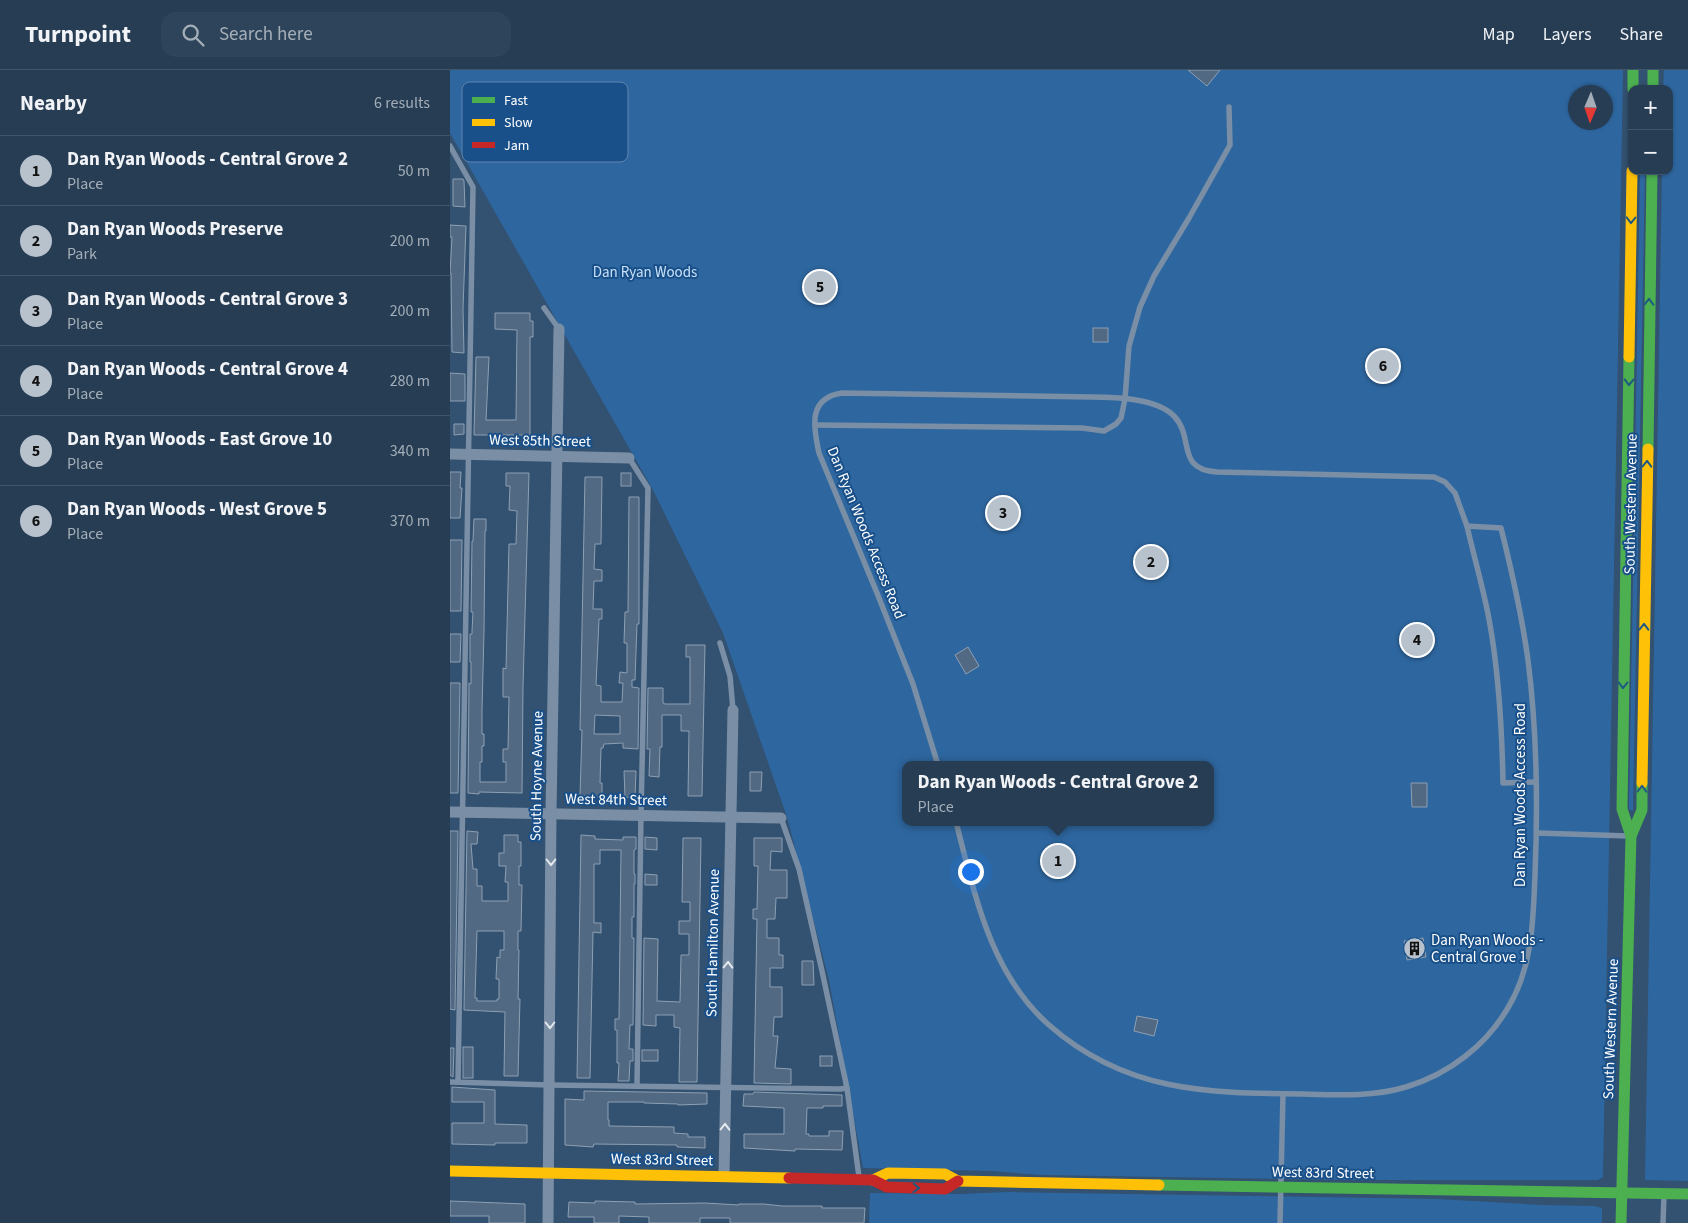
<!DOCTYPE html>
<meta charset="utf-8">
<style>
:root{--surface:#263d54;--page:#2e445a;--text:#f1f3f6;--muted:#a4aeb8;--line:#42566b;--accent:#b8c2cd}
body{margin:0;font-family:"Source Sans 3",sans-serif;background:var(--page);color:var(--text)}
.controls{position:absolute;right:15px;top:15px;display:grid;overflow:hidden;border-radius:10px;box-shadow:0 1px 4px #0004}
.controls button{width:45px;height:45px;display:grid;place-items:center;padding:0;border:0;border-bottom:1px solid var(--line);background:var(--surface);color:var(--text);font:25px sans-serif}
.compass{position:absolute;left:1118px;top:15px;width:45px;height:45px;border-radius:50%;background:var(--surface);box-shadow:0 1px 4px #0004;rotate:182deg}
.you{position:absolute;left:520px;top:801px;width:18px;height:18px;margin:-12px;border:4px solid #fff;border-radius:50%;background:#1a73e8;box-shadow:0 0 0 8px #1a73e833}
.badge{display:grid;place-items:center;width:32px;height:32px;border-radius:50%;background:var(--accent);color:#111;font-size:16px;font-weight:700}
.pin{position:absolute;translate:-50% -50%;border:2px solid #fff;box-shadow:0 1px 5px #0006}
.popup{position:absolute;left:452px;top:691px;width:312px;height:65px;box-sizing:border-box;display:grid;place-content:center;border-radius:10px;background:var(--surface);filter:drop-shadow(0 1px 4px #0005);font-size:16px;white-space:nowrap;color:var(--muted)}
.popup b{font-size:19px;color:var(--text)}
.popup::after{content:'';position:absolute;left:50%;top:100%;margin-left:-10px;border:10px solid transparent;border-top-color:var(--surface)}
.list{margin:0;padding:0;list-style:none}
h2{display:flex;justify-content:space-between;align-items:center;height:65px;margin:0;padding:0 20px;font-size:21px}
h2 small{font-size:16px;font-weight:400;color:var(--muted)}
.list li{display:grid;grid-template-columns:32px 1fr auto;gap:15px;align-items:center;box-sizing:border-box;height:70px;padding:0 20px;border-top:1px solid var(--line)}
.list b{display:block;font-size:19px;white-space:nowrap}
.list p{margin:0;font-size:16px;white-space:nowrap;color:var(--muted)}
.list em{font-size:16px;font-style:normal;color:var(--muted)}
.icon{flex:none;width:28px;height:28px;fill:none;stroke:currentColor;stroke-width:2;stroke-linecap:round;stroke-linejoin:round}
.map{position:relative;flex:none;width:1238px;height:1153px;overflow:hidden}
header{display:flex;align-items:center;gap:30px;box-sizing:border-box;height:70px;padding:0 25px;background:var(--surface);border-bottom:1px solid var(--line)}
header strong{font-size:24px}
nav{display:flex;gap:28px;margin-inline-start:auto;font-size:18px}
.search{width:350px;height:45px;background:var(--page);display:flex;align-items:center;gap:12px;box-sizing:border-box;padding:0 18px;border-radius:15px;color:var(--muted);font-size:19px}
main{display:flex}
aside{flex:1;background:var(--surface)}
.map>svg:first-child{display:block}
.green{fill:#2e67a0;fill-rule:evenodd}
.building{fill:#516982;stroke:#8ea0b3;fill-rule:evenodd}
.lines{fill:none;stroke-linecap:round;stroke-linejoin:round}
.lane{stroke:#7a8fa5;stroke-width:5.5}
.street{stroke:#7a8fa5;stroke-width:11}
.fast{stroke:#4caf50;stroke-width:11}
.slow{stroke:#ffc107;stroke-width:11}
.jam{stroke:#c62828;stroke-width:11}
.oneway{stroke:#1f5a83}
.oneway2{stroke:#e4e9ed}
.labels{text-anchor:middle;dominant-baseline:central;stroke-width:4;stroke-linejoin:round;paint-order:stroke}
.park-label{font-size:15px;fill:#c8e1f9;stroke:#1a5089}
.street-label{font-size:15px;fill:#fff;stroke:#1a5089}
.poi-label{font-size:15px;fill:#fff;stroke:#1a5089;text-anchor:start}
.key{fill:#1a5089;stroke:#5f84ac;stroke-width:1}
.key-label{font-size:14px;fill:#fff}
</style>
<header>
<strong>Turnpoint</strong>
<div class="search"><svg class="icon" aria-label="search" viewBox="0 0 24 24"><circle cx="10" cy="10" r="6"/><path d="M15 15l6 6"/></svg>Search here</div>
<nav><a>Map</a><a>Layers</a><a>Share</a></nav>
</header>
<main>
<aside>
<h2>Nearby<small>6 results</small></h2>
<ul class="list">
<li><span class="badge">1</span><div><b>Dan Ryan Woods - Central Grove 2</b><p>Place</p></div><em>50 m</em></li>
<li><span class="badge">2</span><div><b>Dan Ryan Woods Preserve</b><p>Park</p></div><em>200 m</em></li>
<li><span class="badge">3</span><div><b>Dan Ryan Woods - Central Grove 3</b><p>Place</p></div><em>200 m</em></li>
<li><span class="badge">4</span><div><b>Dan Ryan Woods - Central Grove 4</b><p>Place</p></div><em>280 m</em></li>
<li><span class="badge">5</span><div><b>Dan Ryan Woods - East Grove 10</b><p>Place</p></div><em>340 m</em></li>
<li><span class="badge">6</span><div><b>Dan Ryan Woods - West Grove 5</b><p>Place</p></div><em>370 m</em></li>
</ul>
</aside>
<div class="map">
<svg width="1238" height="1153" viewBox="0 0 1238 1153">
<rect width="100%" height="100%" fill="#335170"/>
<g class="green">
<path d="M0,0H1173L1153,1107L1148,1110H899L593,1105L542,1101L413,1098L379,910L337,747L273,563L203,420L0,63ZM1126,22H1156V52H1126ZM456,695H760V752H456Z"/>
<path d="M1214,0H1238V1111L1195,1110L1212,101H1219V19H1213Z"/>
<path d="M1190,101H1195L1183,741L1179,739Z"/>
<path d="M558,1122L987,1129L1092,1135L1144,1136L1152,1138V1153H419L420,1123L511,1124Z"/>
</g>
<g class="building">
<path d="M738,0H770L757,16Z"/>
<path d="M3,109H13L14,111L15,137L3,136Z"/>
<path d="M0,155L16,156L13,239L14,283L2,282L1,203H0L2,167H0Z"/>
<path d="M360,208L381,209V226H359Z"/>
<path d="M45,243H80V251H83V267H80V365H24L26,287H39L36,350H66L67,260L45,259Z"/>
<rect x="643" y="258" width="15" height="14"/>
<path d="M935,283L947,295L931,310L919,298Z"/>
<path d="M0,303L15,304V331H0Z"/>
<path d="M4,354H14V364L4,365Z"/>
<path d="M0,402H11L10,418H12L10,448H0Z"/>
<path d="M56,403H79L73,617L72,723L29,722V724L18,723L19,613L21,614V592H20V564H22V561L23,542H21L22,471H23L24,449H36V461H35L34,562L32,640V664H34V676H32V692H30V712H56V692H53V679H58L59,627H53V598L56,599L59,474H66L67,441L59,440L60,416H56Z"/>
<rect x="171" y="403" width="10" height="13"/>
<path d="M135,407H152L151,474H145L144,499L152,500V511H144L143,539H152V549H149L146,615L151,616V632H172L173,613H169L170,602L177,603V573H174L175,542H178L179,427H189V554H187L185,610H182V617L189,618L188,679L173,678V673L154,674L153,678H151L150,713H152V727L130,726L132,660H130ZM145,645L170,646V664H144Z"/>
<path d="M553,430L566,442L552,455L540,444Z"/>
<path d="M0,470H12L11,541H0Z"/>
<path d="M966,556L980,569L968,583L953,571Z"/>
<path d="M0,564H11L10,592H0Z"/>
<path d="M236,575H255L252,726H238L239,661H231V645H212V677H210L209,707L199,706L200,679H197L198,618H213V633L215,634H240V587H236Z"/>
<path d="M518,577L529,596L516,604L505,585Z"/>
<path d="M0,613H10L8,723H0Z"/>
<path d="M174,701H186L185,728L175,727Z"/>
<path d="M300,702H312L311,721H300Z"/>
<path d="M961,713H977V737H962Z"/>
<path d="M0,761H8L5,940L0,939Z"/>
<path d="M17,761L28,762L27,774H21L23,799H27V816H32V831H58V812H55L56,796H49V783H54V765H68V772H71V796H69V815H72L71,861H68V880H69L68,929H70L68,1006H54L55,942L14,940ZM27,861H54V880H50V888L47,887L46,909H49V929H47V931H27V928H25Z"/>
<path d="M131,765L145,766V769L173,770V767H186V779L184,780V804H185V814H184V847H182V868H184L183,955H180L179,979H183V991H180L179,1011H168L169,993H167V960H165V949H169L171,780H150V794H144V853H151V863L143,862L140,1008H127Z"/>
<path d="M195,767L207,768V780L195,779Z"/>
<path d="M233,768H251L247,1012H229L230,958L224,957V945H206V956L193,955L194,868L208,869L207,931L230,932L231,885H239V864H229V851H240V832H232Z"/>
<path d="M304,768H332V782L321,781L320,800H337V828H326L325,849H317V868H329V885H333V898H320V917H332V947H324L323,966H328L325,998L341,999V1014L304,1013L307,849H303V839H307L308,796H304Z"/>
<path d="M613,778L622,795L604,804L595,788Z"/>
<path d="M195,804L207,805V815H195Z"/>
<path d="M973,868L976,887L957,890L954,871Z"/>
<path d="M352,891H363L364,915H352Z"/>
<path d="M687,946L708,950L704,966L684,961Z"/>
<rect x="13" y="977" width="10" height="31"/>
<path d="M0,978H4L3,1007L0,1005Z"/>
<rect x="192" y="980" width="16" height="11"/>
<rect x="370" y="986" width="12" height="10"/>
<path d="M2,1017L45,1020V1054L77,1055V1073H45V1075L2,1074V1053H34V1032H2Z"/>
<path d="M134,1021L257,1023V1034L228,1035V1034L194,1033V1032H158V1050H159V1056L224,1057V1063L238,1064V1067H255V1078L227,1077V1075L144,1074L143,1077L115,1075V1029L134,1030Z"/>
<path d="M304,1022L392,1025V1036H373V1038H357L356,1064H359V1066H379V1061H393L392,1080L345,1079V1081L294,1078V1064H334V1038L293,1036L294,1024H303Z"/>
<path d="M0,1131L75,1134V1153H39V1146H0Z"/>
<path d="M145,1131L185,1132V1134L255,1133L289,1135V1134H314L332,1136H372V1138H415L414,1153H280V1148H250V1153H199V1147L169,1146V1153H144V1147H118L119,1132L145,1133Z"/>
</g>
<g class="lines">
<g class="lane">
<path d="M0,76L23,117L8,1012"/>
<path d="M94,238L109,259"/>
<path d="M365,355L632,358L654,361L666,354L671,348L675,329L679,276L690,237L704,206L739,148L780,75L779,37"/>
<path d="M179,388L198,418L191,745L187,1016"/>
<path d="M1017,456C1024,487 1033,517 1039,549C1049,603 1052,658 1053,713L1086,712"/>
<path d="M270,573L280,606L283,640"/>
<path d="M488,695L463,614L427,523L369,383C363,356 358,328 392,323L641,327C665,327 706,328 724,346C745,368 725,399 767,402L984,407L995,412L1005,423L1017,456L1051,458C1062,502 1072,546 1078,590C1087,661 1088,734 1085,805C1083,850 1083,895 1059,936C1037,975 999,1004 956,1017C923,1027 886,1025 852,1024C756,1023 675,1022 599,955C540,903 525,825 506,752"/>
<path d="M331,748L349,799L372,901L397,1018L409,1107"/>
<path d="M1087,763L1179,766"/>
<path d="M0,1012L99,1015L390,1019L397,1018"/>
<path d="M830,1153L833,1024"/>
<path d="M1213,1153L1214,1125"/>
</g>
<g class="street">
<path d="M0,384L179,388"/>
<path d="M0,742L331,748"/>
<path d="M274,1106L283,640"/>
<path d="M98,1153L101,743L109,259"/>
</g>
<g class="fast">
<path d="M1183,0V19"/>
<path d="M1203,0V19"/>
<path d="M1179,287L1172,739L1181,766"/>
<path d="M1198,379L1202,101"/>
<path d="M709,1115L1238,1124"/>
<path d="M1171,1153L1181,766L1192,740V713"/>
</g>
<g class="slow">
<path d="M1179,287L1182,101"/>
<path d="M1192,713L1198,379"/>
<path d="M0,1101L339,1108"/>
<path d="M423,1110L438,1103L495,1104L508,1111L709,1115"/>
</g>
<path class="jam" d="M339,1108L423,1110L437,1117L495,1119L508,1111"/>
</g>
<defs><path id="oneway-chevron" d="M-2-3.5L2.5 0L-2 3.5" fill="none" stroke-width="1.6" stroke-linecap="round" stroke-linejoin="round" transform="scale(1.25)"/></defs>
<g class="oneway">
<use href="#oneway-chevron" transform="translate(1181 150) rotate(91)"/>
<use href="#oneway-chevron" transform="translate(1199 232) rotate(-89)"/>
<use href="#oneway-chevron" transform="translate(1179 312) rotate(91)"/>
<use href="#oneway-chevron" transform="translate(1197 394) rotate(-89)"/>
<use href="#oneway-chevron" transform="translate(1194 557) rotate(-89)"/>
<use href="#oneway-chevron" transform="translate(1173 615) rotate(91)"/>
<use href="#oneway-chevron" transform="translate(1192 719) rotate(-89)"/>
<use href="#oneway-chevron" transform="translate(466 1118) rotate(2)"/>
</g>
<g class="oneway2">
<use href="#oneway-chevron" transform="translate(101 792) rotate(90)"/>
<use href="#oneway-chevron" transform="translate(278 895) rotate(-89)"/>
<use href="#oneway-chevron" transform="translate(100 955) rotate(90)"/>
<use href="#oneway-chevron" transform="translate(275 1057) rotate(-89)"/>
</g>
<defs>
<symbol id="building-disc" viewBox="-11 -11 22 22"><circle r="9.5" fill="#b8c2cd" stroke="#1a5089"/><path d="M-4-6H4V6H1V3H-1V6H-4ZM-2.5-4.3h1.7v1.8h-1.7ZM.8-4.3h1.7v1.8H.8ZM-2.5-1h1.7V.8h-1.7ZM.8-1h1.7V.8H.8Z" fill="#111"/></symbol>
</defs>
<g fill-rule="evenodd">
<use href="#building-disc" x="952" y="866" width="25" height="25"/>
</g>
<g class="labels">
<g class="park-label">
<text x="195" y="202">Dan Ryan Woods</text>
</g>
<g class="street-label">
<text transform="translate(90 371) rotate(1)">West 85th Street</text>
<text transform="translate(1181 434) rotate(-89)">South Western Avenue</text>
<text transform="translate(416 463) rotate(68)">Dan Ryan Woods Access Road</text>
<text transform="translate(87 706) rotate(-89)">South Hoyne Avenue</text>
<text transform="translate(1070 725) rotate(-90)">Dan Ryan Woods Access Road</text>
<text transform="translate(166 730) rotate(1)">West 84th Street</text>
<text transform="translate(263 873) rotate(-89)">South Hamilton Avenue</text>
<text transform="translate(1161 959) rotate(-88)">South Western Avenue</text>
<text transform="translate(212 1090) rotate(1)">West 83rd Street</text>
<text transform="translate(873 1103) rotate(1)">West 83rd Street</text>
</g>
<g class="poi-label">
<text x="981" y="870">Dan Ryan Woods -<tspan x="981" dy="17">Central Grove 1</tspan></text>
</g>
</g>
<rect x="12" y="12" width="166" height="80" rx="8" class="key"/>
<rect x="22" y="27" width="23" height="6" fill="#4caf50"/>
<rect x="22" y="49" width="23" height="7" fill="#ffc107"/>
<rect x="22" y="72" width="23" height="6" fill="#c62828"/>
<g class="key-label">
<text x="54" y="35">Fast</text>
<text x="54" y="57">Slow</text>
<text x="54" y="80">Jam</text>
</g>
</svg>
<div class="controls">
<button>+</button>
<button>−</button>
</div>
<svg class="compass" viewBox="-18 -18 36 36"><path d="M0-13l5 13h-10z" fill="#e53935"/><path d="M0 13l5-13h-10z" fill="#a4aeb8"/></svg>
<div class="you"></div>
<div class="pin badge" style="left:608px;top:791px">1</div>
<div class="popup"><b>Dan Ryan Woods - Central Grove 2</b>Place</div>
<div class="pin badge" style="left:701px;top:492px">2</div>
<div class="pin badge" style="left:553px;top:443px">3</div>
<div class="pin badge" style="left:967px;top:570px">4</div>
<div class="pin badge" style="left:370px;top:217px">5</div>
<div class="pin badge" style="left:933px;top:296px">6</div>
</div>
</main>
